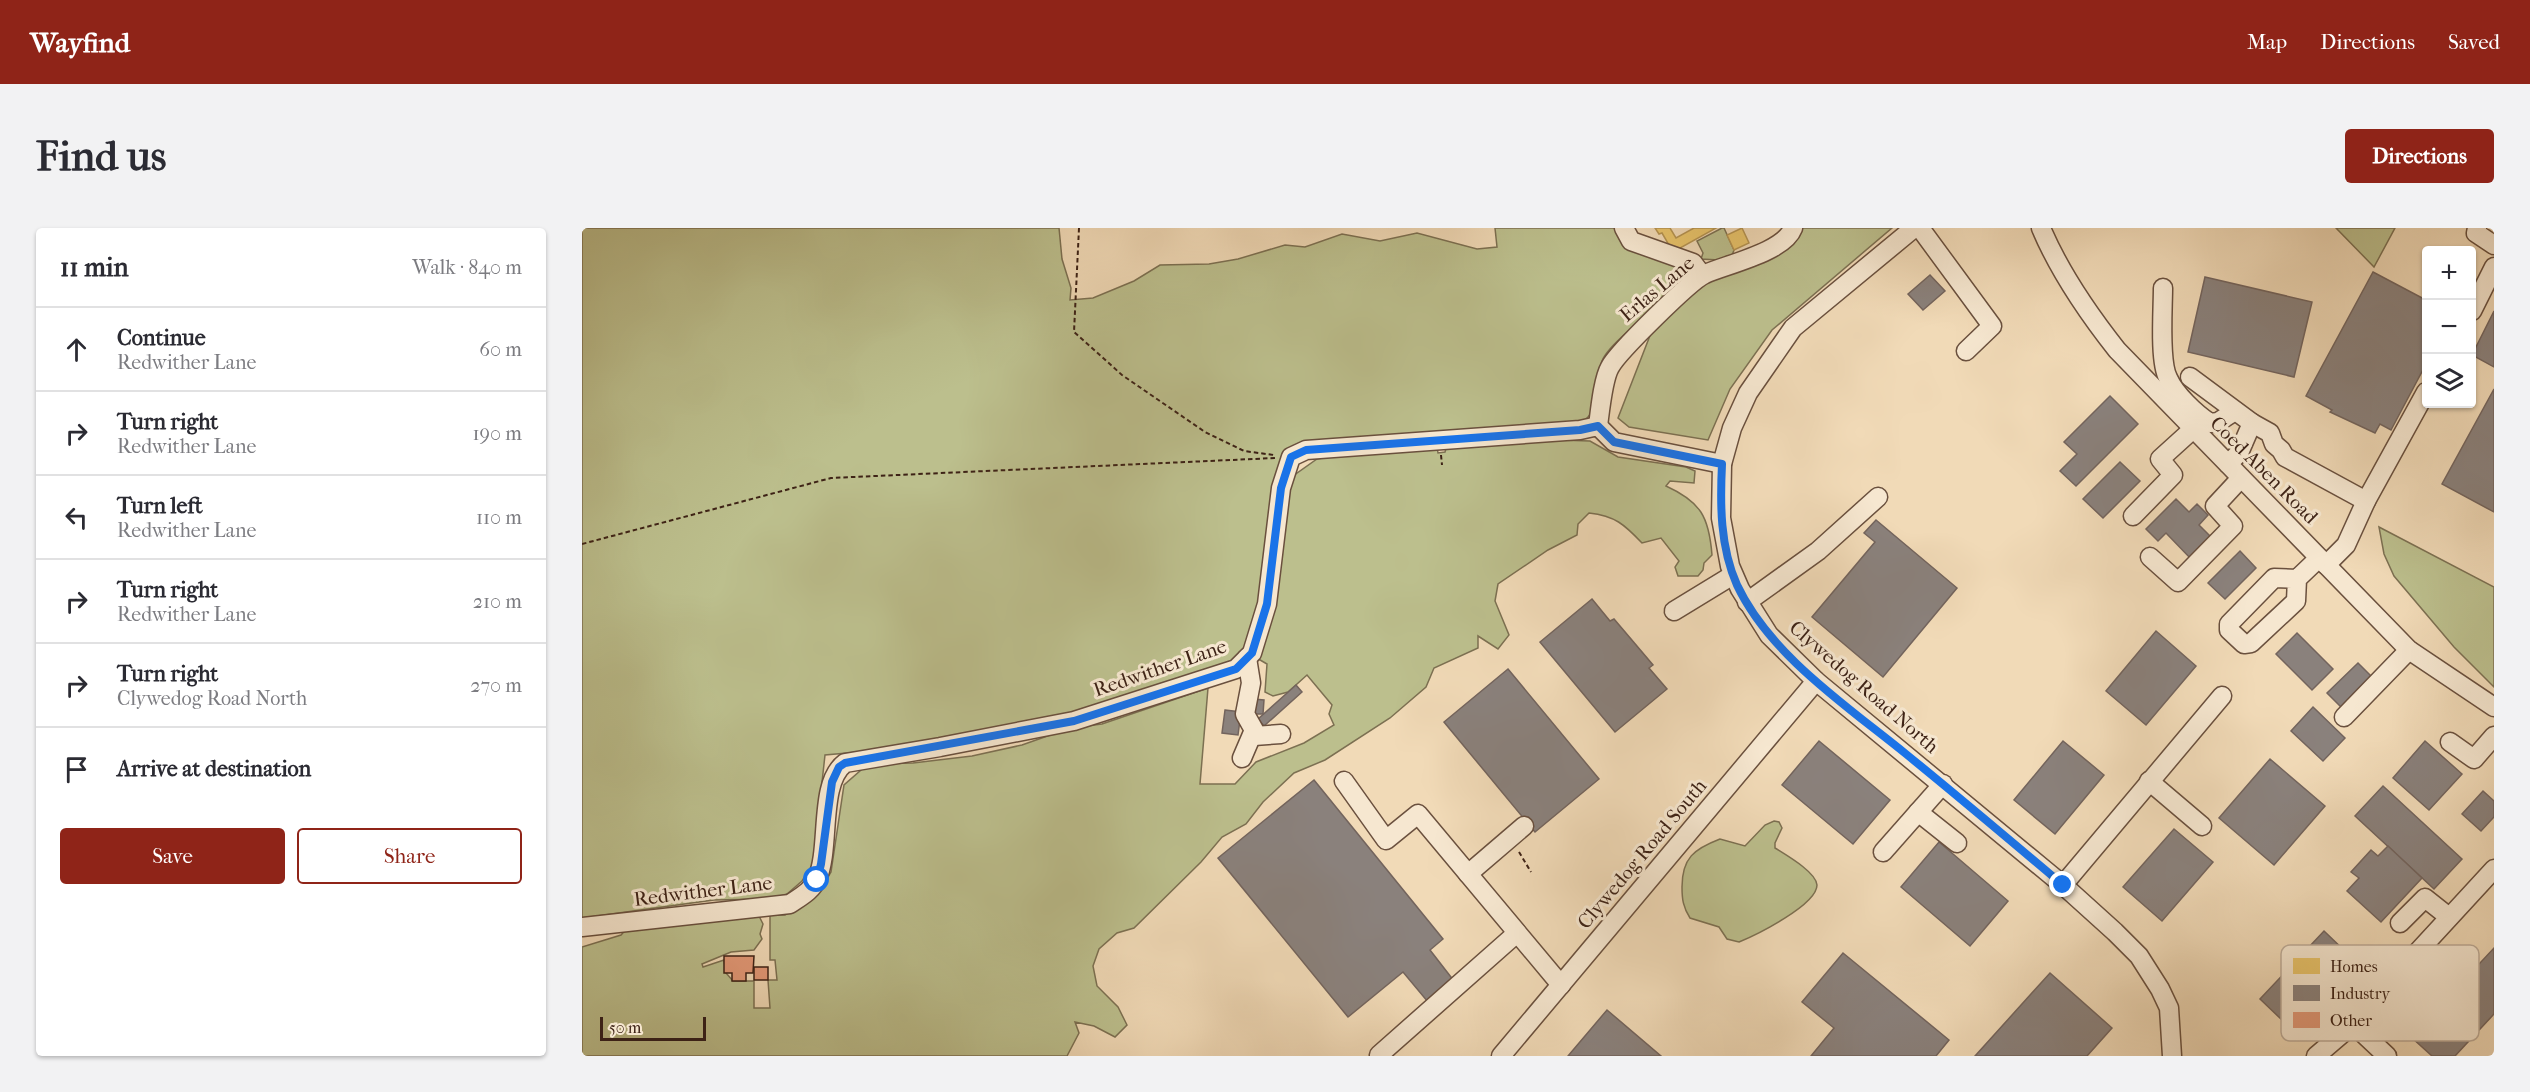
<!DOCTYPE html>
<meta charset="utf-8">
<style>
:root{--surface:#fff;--page:#f2f2f3;--text:#2b2b33;--muted:#7c7c81;--line:#e1e1e2;--accent:#8f2418}
body{margin:0;font-family:"IM FELL French Canon",serif;background:var(--page);color:var(--text)}
.controls{position:absolute;right:18px;top:18px;display:grid;overflow:hidden;border-radius:6px;box-shadow:0 2px 4px #0004}
.controls button{width:54px;height:54px;display:grid;place-items:center;padding:0;border:0;border-bottom:2px solid var(--line);background:var(--surface);color:var(--text);font:30px sans-serif}
.scale{position:absolute;left:18px;bottom:15px;width:106px;box-sizing:border-box;padding-left:6px;border:3px solid #3d2216;border-top:0;font-size:16px;line-height:21px;white-space:nowrap;color:#3d2216;-webkit-text-stroke:4px #f6e7d0;paint-order:stroke}
.stop{position:absolute;width:18px;height:18px;margin:-14px;border:4px solid #1a73e8;border-radius:50%;background:#fff}
.stop.end{background:#1a73e8;border-color:#fff;box-shadow:0 2px 6px #0008}
.list{margin:0;padding:0;list-style:none}
h2{display:flex;justify-content:space-between;align-items:center;height:78px;margin:0;padding:0 24px;font-size:26px}
h2 small{font-size:20px;font-weight:400;color:var(--muted)}
.list li{display:grid;grid-template-columns:39px 1fr auto;gap:18px;align-items:center;box-sizing:border-box;height:84px;padding:0 24px;border-top:2px solid var(--line)}
.list b{display:block;font-size:22px;white-space:nowrap}
.list p{margin:0;font-size:20px;white-space:nowrap;color:var(--muted)}
.list em{font-size:20px;font-style:normal;color:var(--muted)}
.actions{display:flex;gap:12px;padding:18px 24px}
.actions a{flex:1;padding:14px 0;border:2px solid var(--accent);border-radius:6px;text-align:center;font-size:21px;color:var(--accent)}
.actions .main{background:var(--accent);color:#fff}
.icon{flex:none;width:33px;height:33px;fill:none;stroke:currentColor;stroke-width:2;stroke-linecap:round;stroke-linejoin:round}
.map{position:relative;flex:none;width:1912px;height:828px;overflow:hidden;border-radius:6px}
header{display:flex;align-items:center;gap:36px;box-sizing:border-box;height:84px;padding:0 30px;background:var(--accent);color:#fff}
header strong{font-size:28px}
nav{display:flex;gap:33px;margin-inline-start:auto;font-size:21px}
.intro{display:flex;align-items:center;justify-content:space-between;box-sizing:border-box;height:144px;padding:0 36px}
h1{margin:0;font-size:42px}
.button{padding:15px 27px;border-radius:6px;background:var(--accent);color:#fff;font-size:21px;font-weight:700}
main{display:flex;gap:36px;padding:0 36px}
aside{flex:1;background:var(--surface);border-radius:6px;box-shadow:0 2px 4px #0004}
.map>svg:first-child{display:block}
.green{fill:#bcbf8d;stroke:#7c7052;stroke-width:1.5}
.homes{fill:#e9c46a;stroke:#b59351;stroke-width:1.5}
.industry{fill:#8a817c;stroke:#73645d;stroke-width:1.5}
.building{fill:#e39978;stroke:#3d2216;stroke-width:1.5}
.lines{fill:none;stroke-linecap:round;stroke-linejoin:round}
.minor-casing{stroke:#6a503e;stroke-width:21}
.path{stroke:#3d2216;stroke-width:2;stroke-dasharray:4.5 3;stroke-linecap:butt}
.minor{stroke:#f6e7d0;stroke-width:18}
.route{stroke:#1a73e8;stroke-width:8}
.labels{text-anchor:middle;dominant-baseline:central;stroke-width:6;stroke-linejoin:round;paint-order:stroke}
.street-label{font-size:20px;fill:#3d2216;stroke:#f6e7d0}
.key{fill:#f6e7d0;stroke:#beac98;stroke-width:1.5}
.key-label{font-size:16px;fill:#3d2216}
</style>
<header>
<strong>Wayfind</strong>
<nav><a>Map</a><a>Directions</a><a>Saved</a></nav>
</header>
<div class="intro"><h1>Find us</h1><a class="button">Directions</a></div>
<main>
<aside>
<h2>11 min<small>Walk · 840 m</small></h2>
<ul class="list">
<li><svg class="icon" aria-label="ahead" viewBox="0 0 24 24"><path d="M12 20V5M6 11l6-6 6 6"/></svg><div><b>Continue</b><p>Redwither Lane</p></div><em>60 m</em></li>
<li><svg class="icon" aria-label="right" viewBox="0 0 24 24"><path d="M7 20v-9h11M14 6l5 5-5 5"/></svg><div><b>Turn right</b><p>Redwither Lane</p></div><em>190 m</em></li>
<li><svg class="icon" aria-label="left" viewBox="0 0 24 24"><path d="M17 20v-9H6M10 6l-5 5 5 5"/></svg><div><b>Turn left</b><p>Redwither Lane</p></div><em>110 m</em></li>
<li><svg class="icon" aria-label="right" viewBox="0 0 24 24"><path d="M7 20v-9h11M14 6l5 5-5 5"/></svg><div><b>Turn right</b><p>Redwither Lane</p></div><em>210 m</em></li>
<li><svg class="icon" aria-label="right" viewBox="0 0 24 24"><path d="M7 20v-9h11M14 6l5 5-5 5"/></svg><div><b>Turn right</b><p>Clywedog Road North</p></div><em>270 m</em></li>
<li><svg class="icon" aria-label="arrive" viewBox="0 0 24 24"><path d="M6 21V4h12l-3 4 3 4H6"/></svg><div><b>Arrive at destination</b></div></li>
</ul>
<div class="actions"><a class="main">Save</a><a>Share</a></div>
</aside>
<div class="map">
<svg width="1912" height="828" viewBox="0 0 1912 828">
<rect width="100%" height="100%" fill="#f1dab7"/>
<filter id="stains"><feTurbulence type="fractalNoise" baseFrequency=".00333" numOctaves="4"/><feColorMatrix values="0 0 0 0 .2 0 0 0 0 .09 0 0 0 0 .02 0 0 0 .5 -.17"/></filter>
<radialGradient id="worn" r=".72"><stop offset=".6" stop-color="#630" stop-opacity="0"/><stop offset="1" stop-color="#630" stop-opacity=".3"/></radialGradient>
<g class="green">
<path d="M0,0H477L480,31L489,60L488,72L511,70L552,53L578,37L627,36L656,31L703,17L723,19L760,6L798,13L835,5L895,21L915,19L913,0H1037L1097,38L1102,48L1098,62C1080,77 1028,113 1020,133C1010,158 1025,181 995,197L709,225L680,374L665,424L643,439L470,491L345,518L243,527L231,636L220,653L205,666L187,671L132,672L0,690Z"/>
<path d="M1140,0H1142L1152,22L1149,30L1137,32L1119,31L1121,25L1115,13Z"/>
<path d="M1217,0H1310L1190,102L1148,161L1126,212L1047,199L1036,190L1069,105L1124,53Z"/>
<path d="M1754,0H1813L1792,39Z"/>
<path d="M977,212L1008,213L1036,229L1104,239L1113,243L1112,255L1088,253L1084,258C1119,274 1127,289 1130,327L1122,335L1121,342L1116,348H1096L1093,339L1097,333L1079,310L1060,315C1042,296 1033,288 1007,285L996,296L995,307L966,322L916,356L913,373L927,407L916,421L896,408V420L852,440L844,459L808,490L743,532L712,545L681,574L664,596L640,609L619,634L552,700L535,705L517,721L511,738L515,758L536,779L545,797L533,809L512,798L493,794L497,805L485,828H0V719L39,707L46,699L176,686L181,696L178,706L180,711L172,722L149,724L120,736L121,739L142,732L144,745L151,753H172V780H188L186,752H195L193,732H188V687H203L237,664L249,644L262,557L286,536L331,535L390,528L440,517L488,500L520,496L626,460L618,556H653L674,534L722,515L752,497L747,486L750,477L725,447L706,464L691,468L683,464L685,436L673,429L700,291L711,248L735,231L752,228L855,220L856,225L863,224L864,220Z"/>
<path d="M1797,299L1912,359V459L1872,419L1812,348L1802,326Z"/>
<path d="M1192,593L1197,594L1200,600L1193,615V620C1204,627 1234,644 1235,657C1235,677 1174,707 1157,714L1145,711L1137,699L1108,690C1101,679 1100,671 1100,659C1100,630 1112,621 1138,611L1163,618L1183,597Z"/>
</g>
<g class="homes">
<path d="M1073,0H1088L1094,10L1112,0H1134L1091,24L1080,5L1077,6Z"/>
<path d="M1160,0L1167,15L1152,22L1145,7Z"/>
</g>
<g class="industry">
<path d="M1791,44L1844,72V136L1809,202L1798,196L1793,205L1748,184L1750,182L1724,168Z"/>
<path d="M1348,47L1363,63L1341,82L1326,66Z"/>
<path d="M1623,49L1730,74L1712,149L1606,124Z"/>
<path d="M1912,83V139L1890,127Z"/>
<path d="M1912,161V284L1860,256Z"/>
<path d="M1528,168L1556,196L1494,258L1478,243L1495,226L1482,214Z"/>
<path d="M1538,234L1558,253L1521,290L1501,271Z"/>
<path d="M1594,271L1607,284L1615,276L1626,287L1617,297L1631,311L1610,332L1584,305L1576,313L1564,301Z"/>
<path d="M1294,292L1375,360L1301,449L1230,389L1293,314L1282,305Z"/>
<path d="M1658,323L1674,340L1643,371L1626,355Z"/>
<path d="M1010,371L1028,393L1032,391L1071,437L1067,440L1085,461L1033,504L958,414Z"/>
<path d="M1574,403L1614,438L1564,497L1524,463Z"/>
<path d="M1715,405L1751,441L1730,462L1694,426Z"/>
<path d="M1776,435L1792,451L1761,481L1745,465Z"/>
<path d="M926,441L1017,551L953,604L862,494Z"/>
<path d="M714,457L720,464L682,498L676,491Z"/>
<path d="M671,471L682,472L681,486H669Z"/>
<path d="M1731,479L1763,510L1741,533L1709,503Z"/>
<path d="M643,482L659,484L656,507L640,505Z"/>
<path d="M1237,513L1308,572L1271,616L1200,557Z"/>
<path d="M1481,513L1522,547L1473,606L1432,572Z"/>
<path d="M1843,513L1880,546L1847,582L1811,550Z"/>
<path d="M1688,531L1743,578L1692,637L1637,590Z"/>
<path d="M732,552L861,711L848,722L872,753L846,774L821,744L766,789L636,630Z"/>
<path d="M1801,558L1880,631L1852,661L1773,588Z"/>
<path d="M1901,563L1912,573V589L1899,603L1880,586Z"/>
<path d="M1592,601L1631,634L1580,693L1541,659Z"/>
<path d="M1357,614L1426,673L1388,718L1319,659Z"/>
<path d="M1806,618L1840,650L1799,694L1765,663L1777,650L1769,644L1789,622L1796,628Z"/>
<path d="M1742,703L1765,725L1701,793L1678,771Z"/>
<path d="M1912,720V786L1873,828H1850L1829,809Z"/>
<path d="M1261,725L1367,812L1354,828H1229L1252,800L1220,774Z"/>
<path d="M1468,745L1530,800L1505,828H1393Z"/>
<path d="M1025,782L1079,828H986Z"/>
</g>
<g class="building">
<path d="M142,728H172L171,745H164V753H150V745H142Z"/>
<rect x="172" y="739" width="14" height="13"/>
</g>
<g class="lines">
<defs>
<g id="minor">
<path d="M1042,0L1049,13L1111,35L1120,47"/>
<path d="M1332,0L1211,100L1166,165L1150,200L1140,236L1139,290L1148,338L1158,361L1187,407L1234,453L1481,657L1533,704L1557,728L1578,761L1587,780L1590,828"/>
<path d="M1338,0L1410,98L1384,123"/>
<path d="M1459,0C1478,45 1505,84 1535,122L1827,422L1912,479"/>
<path d="M1895,0L1894,5L1912,17"/>
<path d="M1581,60C1581,81 1577,133 1586,150C1593,166 1613,185 1628,195L1636,194L1653,183"/>
<path d="M1890,83L1912,39"/>
<path d="M1608,149L1670,195L1657,225L1646,236"/>
<path d="M1670,195L1688,205L1692,216L1699,222L1703,229L1784,273"/>
<path d="M1016,198C1018,183 1021,151 1028,139C1036,124 1108,53 1123,46C1146,36 1202,24 1211,0"/>
<path d="M1551,288L1591,247L1578,231L1610,202"/>
<path d="M1568,329L1596,354L1651,298L1633,278L1659,250"/>
<path d="M1744,337L1764,317L1784,273L1844,164"/>
<path d="M1715,351L1714,373L1669,415L1662,416L1647,402V396L1692,350L1715,351L1737,330"/>
<path d="M1165,374L1236,323L1296,269"/>
<path d="M1092,383L1151,347"/>
<path d="M1762,489L1827,422"/>
<path d="M672,508L699,506"/>
<path d="M1868,514L1892,531L1912,508"/>
<path d="M660,530L672,502L663,486L669,455L665,430"/>
<path d="M762,553L804,612L836,586L979,757"/>
<path d="M1567,553L1620,598"/>
<path d="M1336,584L1375,615"/>
<path d="M1301,624L1361,556"/>
<path d="M886,646L942,598"/>
<path d="M1481,657L1640,468"/>
<path d="M1818,695L1843,670L1867,689"/>
<path d="M0,699L208,676C218,669 230,663 235,651C249,620 236,555 263,535L358,519L492,493L654,441L670,425L685,376L699,260L709,229L724,222L998,202L1016,198L1032,214L1140,236"/>
<path d="M1770,795L1805,828"/>
<path d="M797,827L935,705"/>
<path d="M919,828L1234,453"/>
<path d="M1734,828L1761,805L1912,641"/>
</g>
</defs>
<use href="#minor" class="minor-casing"/>
<g class="path">
<path d="M497,0L492,104L540,147L623,204L662,223L692,227"/>
<path d="M859,227L860,237"/>
<path d="M0,316L249,250L693,230"/>
<path d="M937,624L949,644"/>
</g>
<use href="#minor" class="minor"/>
</g>
<g class="lines">
<path class="route" d="M235,652L239,636L250,554L257,539L263,535L492,493L654,441L670,425L685,376L699,260L709,229L724,222L998,202L1016,198L1032,214L1140,236C1138,276 1138,319 1155,357C1188,427 1265,478 1324,526C1377,569 1429,613 1481,657"/>
</g>
<g class="labels">
<g class="street-label">
<text transform="translate(1075 61) rotate(-40)">Erlas Lane</text>
<text transform="translate(1682 242) rotate(45)">Coed Aben Road</text>
<text transform="translate(578 440) rotate(-19)">Redwither Lane</text>
<text transform="translate(1282 459) rotate(41)">Clywedog Road North</text>
<text transform="translate(1060 626) rotate(-50)">Clywedog Road South</text>
<text transform="translate(121 663) rotate(-7)">Redwither Lane</text>
</g>
</g>
<rect x="1699" y="717" width="198" height="96" rx="9" class="key"/>
<rect x="1711" y="730" width="27" height="16" fill="#e9c46a"/>
<rect x="1711" y="757" width="27" height="16" fill="#8a817c"/>
<rect x="1711" y="784" width="27" height="16" fill="#e39978"/>
<g class="key-label">
<text x="1748" y="744">Homes</text>
<text x="1748" y="771">Industry</text>
<text x="1748" y="798">Other</text>
</g>
<rect width="100%" height="100%" filter="url(#stains)"/>
<rect width="100%" height="100%" fill="url(#worn)"/>
</svg>
<div class="controls">
<button>+</button>
<button>−</button>
<button><svg class="icon" aria-label="layers" viewBox="0 0 24 24"><path d="M12 4l9 5-9 5-9-5zM3 14l9 5 9-5"/></svg></button>
</div>
<div class="scale">50 m</div>
<div class="stop" style="left:235px;top:652px"></div>
<div class="stop end" style="left:1481px;top:657px"></div>
</div>
</main>
